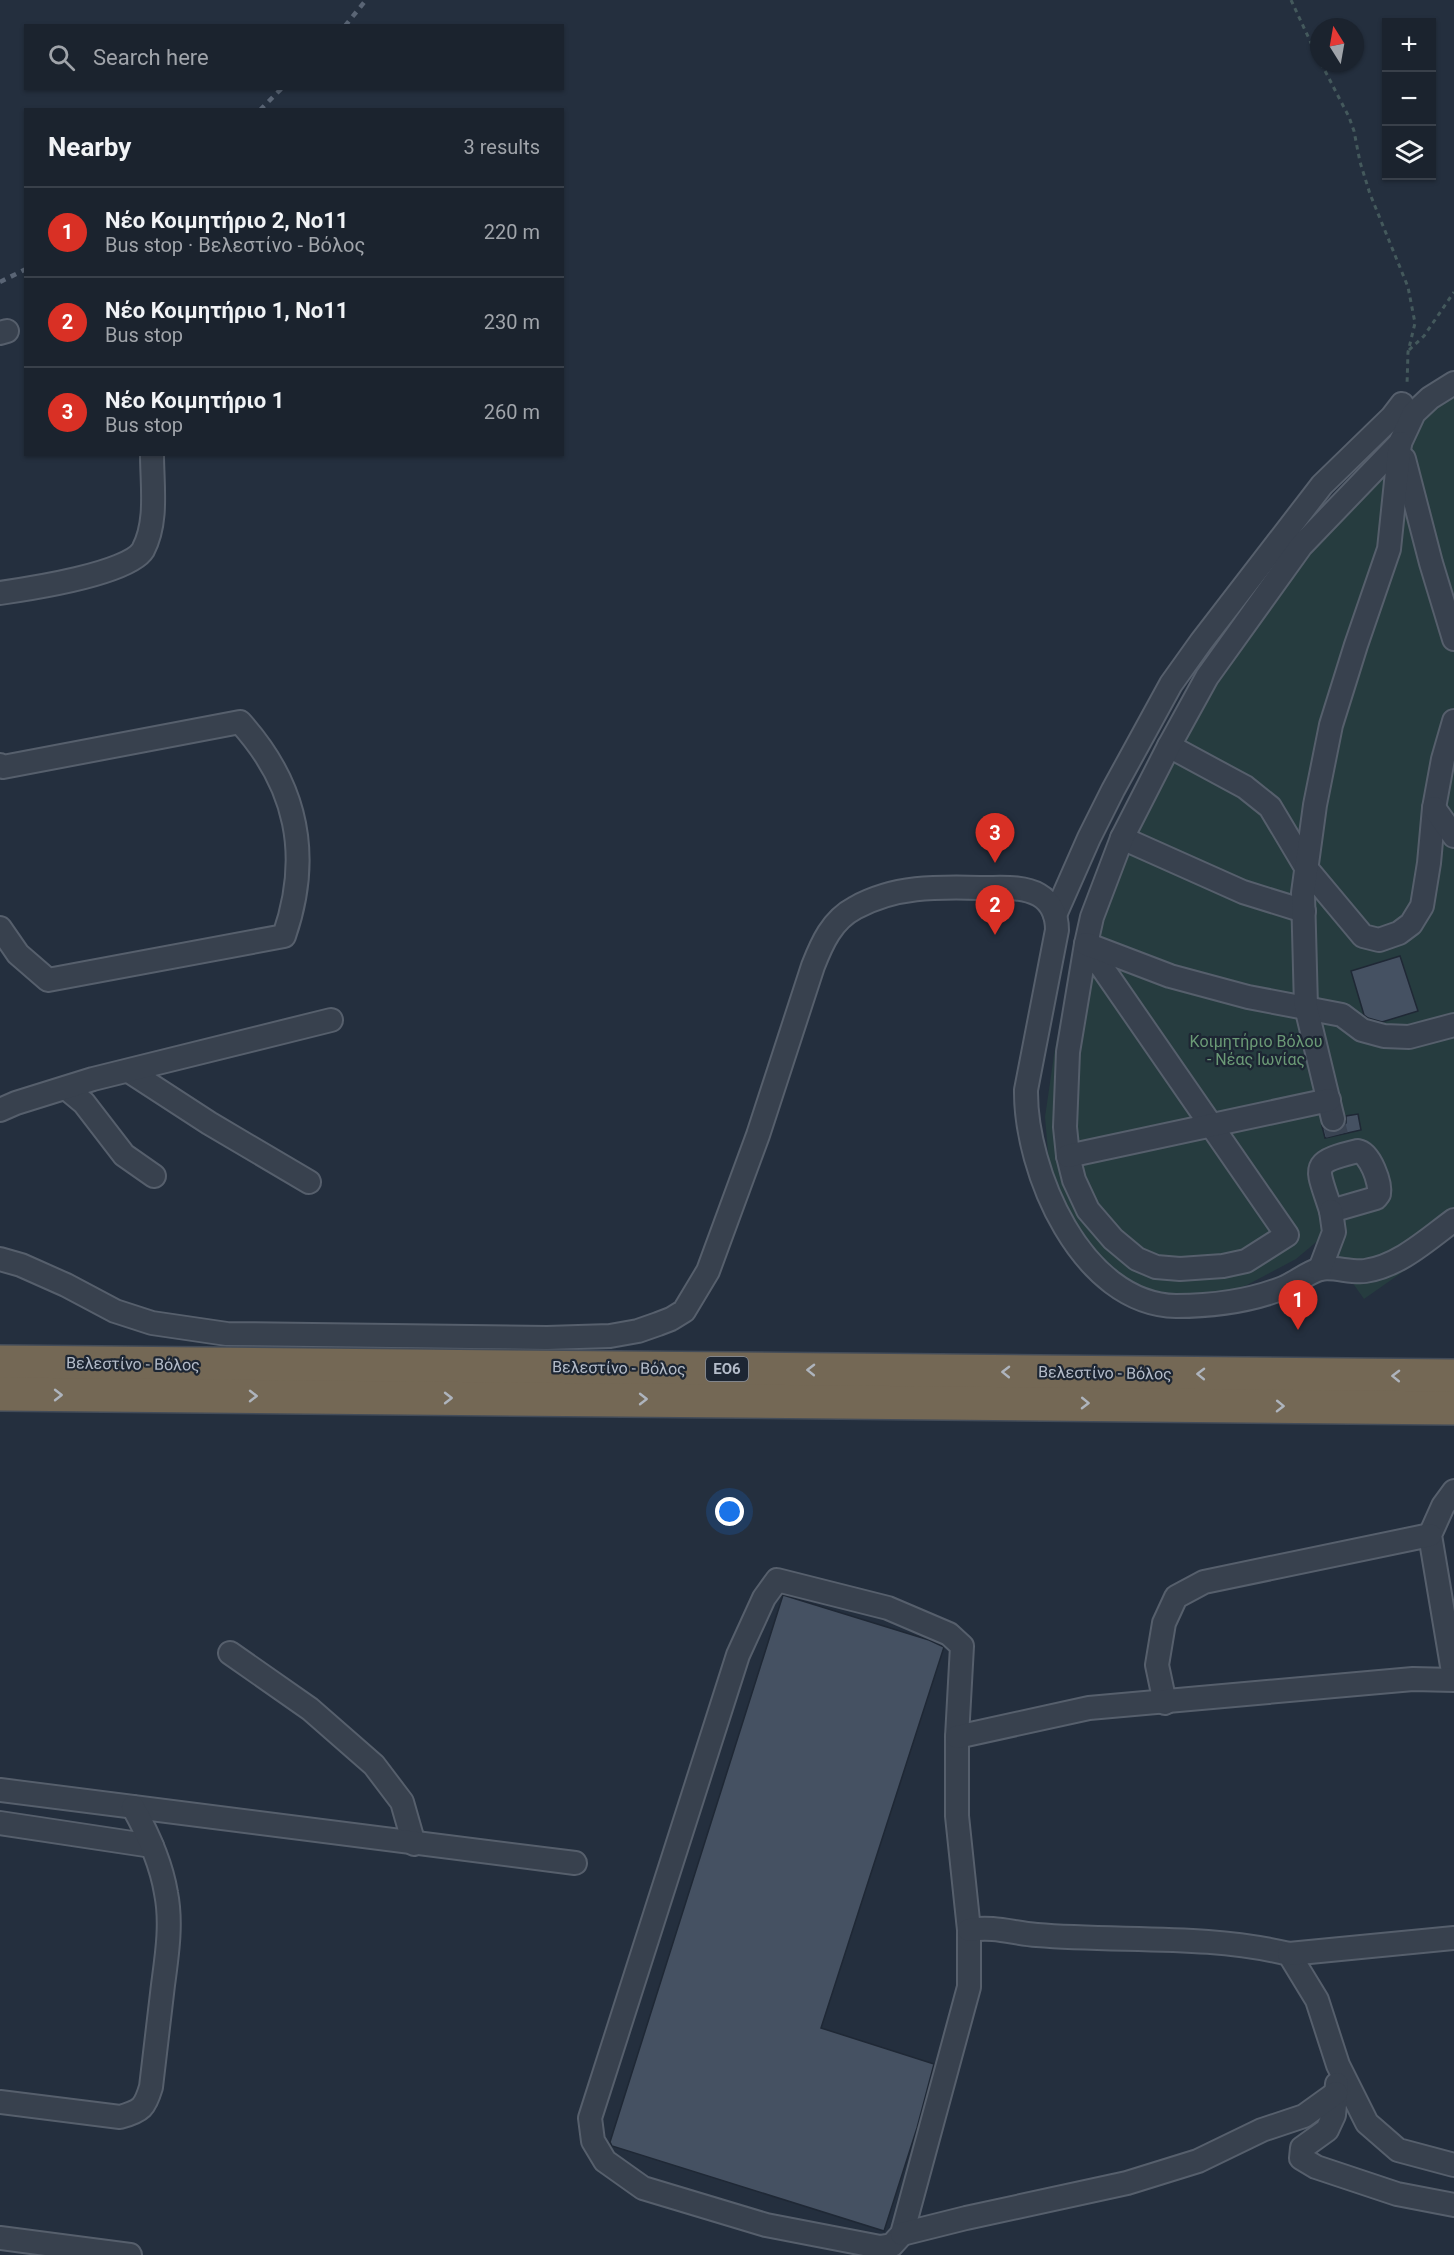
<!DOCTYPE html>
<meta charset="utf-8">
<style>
:root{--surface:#1b232e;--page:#242b36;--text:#f1f3f6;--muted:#a0a4aa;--line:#39404a;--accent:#d93025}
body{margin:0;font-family:Roboto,sans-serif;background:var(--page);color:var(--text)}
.controls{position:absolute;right:18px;top:18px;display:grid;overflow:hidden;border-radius:0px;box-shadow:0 2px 4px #0004}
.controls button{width:54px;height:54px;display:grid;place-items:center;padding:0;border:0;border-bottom:2px solid var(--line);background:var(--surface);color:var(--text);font:30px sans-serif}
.compass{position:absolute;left:1310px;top:18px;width:54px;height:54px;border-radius:50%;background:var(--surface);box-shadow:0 2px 4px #0004;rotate:349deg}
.you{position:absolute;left:730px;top:1512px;width:21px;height:21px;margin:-15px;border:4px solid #fff;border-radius:50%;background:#1a73e8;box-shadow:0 0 0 9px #1a73e833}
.badge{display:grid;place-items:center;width:39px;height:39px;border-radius:50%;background:var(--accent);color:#fff;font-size:20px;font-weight:700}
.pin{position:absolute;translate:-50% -50px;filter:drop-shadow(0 2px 3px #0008)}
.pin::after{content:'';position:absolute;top:32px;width:21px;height:18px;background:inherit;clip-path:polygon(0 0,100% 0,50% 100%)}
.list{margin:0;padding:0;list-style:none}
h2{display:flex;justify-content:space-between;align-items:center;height:78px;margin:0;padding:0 24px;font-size:26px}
h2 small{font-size:20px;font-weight:400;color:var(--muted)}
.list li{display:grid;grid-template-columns:39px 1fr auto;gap:18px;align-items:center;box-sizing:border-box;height:90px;padding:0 24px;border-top:2px solid var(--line)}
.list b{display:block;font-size:22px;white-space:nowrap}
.list p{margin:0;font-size:20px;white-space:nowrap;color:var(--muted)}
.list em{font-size:20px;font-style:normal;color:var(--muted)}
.icon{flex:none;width:33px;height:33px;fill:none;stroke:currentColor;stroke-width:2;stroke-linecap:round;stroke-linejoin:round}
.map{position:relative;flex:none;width:1454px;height:2255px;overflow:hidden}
.search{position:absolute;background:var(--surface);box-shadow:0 2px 4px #0004;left:24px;top:24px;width:540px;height:66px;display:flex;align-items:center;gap:15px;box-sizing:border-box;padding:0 21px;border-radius:0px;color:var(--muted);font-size:22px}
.panel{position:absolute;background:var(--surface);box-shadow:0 2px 4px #0004;left:24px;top:108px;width:540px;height:348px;border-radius:0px}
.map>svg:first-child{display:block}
.green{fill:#263c3f}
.building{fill:#455162;stroke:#1f2835;stroke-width:1.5}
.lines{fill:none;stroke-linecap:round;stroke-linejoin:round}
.minor-tunnel{stroke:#3a4453;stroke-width:22;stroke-dasharray:22 11;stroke-linecap:butt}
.minor-casing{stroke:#565f6c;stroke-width:26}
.highway-casing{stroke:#434c59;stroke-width:36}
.path{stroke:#44595c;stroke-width:3;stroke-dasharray:4.5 4.5;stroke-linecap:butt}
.minor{stroke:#38414e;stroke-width:22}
.highway{stroke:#746855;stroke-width:33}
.rail{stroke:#5a6575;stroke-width:4.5;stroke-dasharray:6 6;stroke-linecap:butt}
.oneway{stroke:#aeb4bd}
.labels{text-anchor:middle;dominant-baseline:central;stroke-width:4.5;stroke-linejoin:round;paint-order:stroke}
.shield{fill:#1d2633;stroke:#878f9c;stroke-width:1.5}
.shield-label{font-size:15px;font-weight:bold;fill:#b4bcc9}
.park-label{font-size:16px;fill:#6b9a76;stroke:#1d2633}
.street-label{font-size:16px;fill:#b4bcc9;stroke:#1d2633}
</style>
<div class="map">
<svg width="1454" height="2255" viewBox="0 0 1454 2255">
<rect width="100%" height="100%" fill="#242f3e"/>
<path class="green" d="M1454,378V1236L1364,1299L1321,1238L1296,1259L1247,1285L1218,1295L1186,1297L1148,1292L1110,1266L1081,1235L1058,1203L1049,1165L1045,1117L1054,1055L1067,985L1090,899L1122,810L1191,686Z"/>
<g class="building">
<path d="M1400,956L1418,1011L1382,1022L1368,1018L1364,1015L1351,971Z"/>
<path d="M1358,1114L1361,1130L1325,1138L1322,1126L1329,1132H1337L1346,1123V1116Z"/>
<path d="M783,1595L929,1640L944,1647L821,2028L934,2064L917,2128L884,2231L612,2146L610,2142Z"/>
</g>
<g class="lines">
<path class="minor-tunnel" d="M1333,1119L1337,1135"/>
<defs>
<g id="minor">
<path d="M0,333L7,331"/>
<path d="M1404,459L1431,563L1454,639"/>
<path d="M0,593C28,589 129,574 143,550C158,522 152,485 152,454"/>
<path d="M1169,746L1245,787L1270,807L1307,869L1363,936L1379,940L1399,933L1411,924L1422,906L1429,863L1434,808L1443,759L1454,721"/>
<path d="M0,765L3,767L240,722C297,785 312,855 284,936L48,980L18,954L0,928"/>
<path d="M1434,808L1454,836"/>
<path d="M1122,838L1243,892L1304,911"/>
<path d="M1055,915L1089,838L1113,790L1171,684L1201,642L1322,485L1392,417L1402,404"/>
<path d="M1086,944L1287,1235L1246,1261L1223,1266L1180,1269L1156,1267L1137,1259L1113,1239L1088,1210L1074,1180L1068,1156L1065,1127L1068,1052L1086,944L1092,917L1122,838L1169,746L1207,677L1301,546L1400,443L1414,413L1430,398L1454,383"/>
<path d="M1086,944L1170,976L1248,997L1342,1015L1362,1030L1384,1036L1409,1037L1454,1025"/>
<path d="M129,1071L209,1123L309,1182"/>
<path d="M66,1088L84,1103L124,1155L154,1176"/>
<path d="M0,1110L16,1103L93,1079L331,1020"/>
<path d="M1333,1119L1306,1007L1303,893L1315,805L1331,725L1356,645L1389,549L1400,443"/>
<path d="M1358,1151C1370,1153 1381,1183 1379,1194L1376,1198L1331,1211C1317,1166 1308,1163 1358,1151Z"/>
<path d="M1068,1156L1329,1100"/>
<path d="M0,1259L21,1265L66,1285L115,1311L152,1323L227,1334L547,1338L610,1336L638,1331L658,1324L671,1319L684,1311L708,1271L758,1135L813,966C822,943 832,920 855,908C896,885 940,887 985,888C1002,888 1023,886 1039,895C1051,902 1057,915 1057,930L1026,1090C1025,1170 1081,1304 1176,1306C1211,1306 1250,1301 1283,1288C1295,1283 1307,1273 1320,1269C1333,1266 1351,1273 1365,1271C1399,1266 1427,1240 1454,1220"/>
<path d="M1320,1269L1334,1232L1331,1211"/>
<path d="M1454,1491L1443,1506L1430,1535L1454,1678"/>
<path d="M777,1580L888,1608L949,1634L962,1646L957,1737V1816L969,1930V1987L902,2234L892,2245L880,2247L766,2225L643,2188L605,2161L593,2141L590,2118L738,1655L764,1598Z"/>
<path d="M230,1653L310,1709L374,1765L402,1802L414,1844"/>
<path d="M1165,1703L1157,1665L1164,1623L1176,1597L1204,1582L1430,1535"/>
<path d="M957,1737L1089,1708L1413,1679L1454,1680"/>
<path d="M0,1790L575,1863"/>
<path d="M0,1823L152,1846"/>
<path d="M969,1930C995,1926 1012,1933 1037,1935C1121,1942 1207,1934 1289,1954L1317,2000L1338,2065L1367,2123L1398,2150L1454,2165"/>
<path d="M1289,1954L1454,1938"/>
<path d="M1337,2084L1334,2115L1327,2130L1302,2148L1301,2158L1316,2167L1397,2194L1454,2205"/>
<path d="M0,2102L120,2117C142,2111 145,2107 151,2087C155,2053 159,2019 163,1985C167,1955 172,1923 166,1893C161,1862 148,1834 133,1807"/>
<path d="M902,2234L966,2218L1127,2183L1198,2161L1262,2130L1304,2116L1336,2093"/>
<path d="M0,2238L130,2255"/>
</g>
<g id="highway">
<path d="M0,1362L1454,1376"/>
<path d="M0,1394L1454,1408"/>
</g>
</defs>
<use href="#minor" class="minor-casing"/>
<use href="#highway" class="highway-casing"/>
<g class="path">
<path d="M1291,0L1319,60"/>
<path d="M1321,63L1349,117L1354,131L1360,162L1370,194L1408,287L1415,323L1408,352L1407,385"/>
<path d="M1409,350L1424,336L1454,292"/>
</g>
<use href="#minor" class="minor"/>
<use href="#highway" class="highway"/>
<g class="rail">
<path d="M345,26L366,0"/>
<path d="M260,110L282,88"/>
<path d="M0,282L26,269"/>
</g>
</g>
<defs><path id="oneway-chevron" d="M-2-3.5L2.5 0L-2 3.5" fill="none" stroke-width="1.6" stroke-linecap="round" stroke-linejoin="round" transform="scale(1.5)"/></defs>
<g class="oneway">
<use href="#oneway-chevron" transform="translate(811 1370) rotate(-179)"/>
<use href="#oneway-chevron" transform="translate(1006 1372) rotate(-179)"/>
<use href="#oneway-chevron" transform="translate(1201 1374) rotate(-179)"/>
<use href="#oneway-chevron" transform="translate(1396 1376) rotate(-179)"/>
<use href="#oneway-chevron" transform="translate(58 1395)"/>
<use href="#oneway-chevron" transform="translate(253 1396)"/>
<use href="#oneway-chevron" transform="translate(448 1398)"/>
<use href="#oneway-chevron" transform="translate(643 1399)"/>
<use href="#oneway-chevron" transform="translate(1085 1403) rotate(1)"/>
<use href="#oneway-chevron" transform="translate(1280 1406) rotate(1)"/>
</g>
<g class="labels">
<rect class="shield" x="706" y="1357" width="42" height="24" rx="4.5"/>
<g class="shield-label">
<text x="727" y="1369">ΕΟ6</text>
</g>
<g class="park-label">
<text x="1256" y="1041">Κοιμητήριο Βόλου<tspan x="1256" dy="18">- Νέας Ιωνίας</tspan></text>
</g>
<g class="street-label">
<text transform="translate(133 1364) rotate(1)">Βελεστίνο - Βόλος</text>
<text transform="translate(619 1368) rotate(1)">Βελεστίνο - Βόλος</text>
<text transform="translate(1105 1373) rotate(1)">Βελεστίνο - Βόλος</text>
</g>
</g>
</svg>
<div class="controls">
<button>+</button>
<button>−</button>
<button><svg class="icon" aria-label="layers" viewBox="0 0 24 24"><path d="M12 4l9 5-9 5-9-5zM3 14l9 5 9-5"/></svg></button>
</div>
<svg class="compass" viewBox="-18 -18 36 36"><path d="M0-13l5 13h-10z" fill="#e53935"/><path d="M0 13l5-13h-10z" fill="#a0a4aa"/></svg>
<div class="you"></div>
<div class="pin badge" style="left:1298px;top:1330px">1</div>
<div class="pin badge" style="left:995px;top:935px">2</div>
<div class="pin badge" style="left:995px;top:863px">3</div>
<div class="search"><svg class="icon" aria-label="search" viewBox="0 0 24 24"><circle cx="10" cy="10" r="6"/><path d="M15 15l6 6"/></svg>Search here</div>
<section class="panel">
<h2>Nearby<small>3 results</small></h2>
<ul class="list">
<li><span class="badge">1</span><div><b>Νέο Κοιμητήριο 2, Νο11</b><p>Bus stop · Βελεστίνο - Βόλος</p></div><em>220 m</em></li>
<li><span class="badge">2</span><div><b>Νέο Κοιμητήριο 1, Νο11</b><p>Bus stop</p></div><em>230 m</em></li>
<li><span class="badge">3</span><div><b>Νέο Κοιμητήριο 1</b><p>Bus stop</p></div><em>260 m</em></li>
</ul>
</section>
</div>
